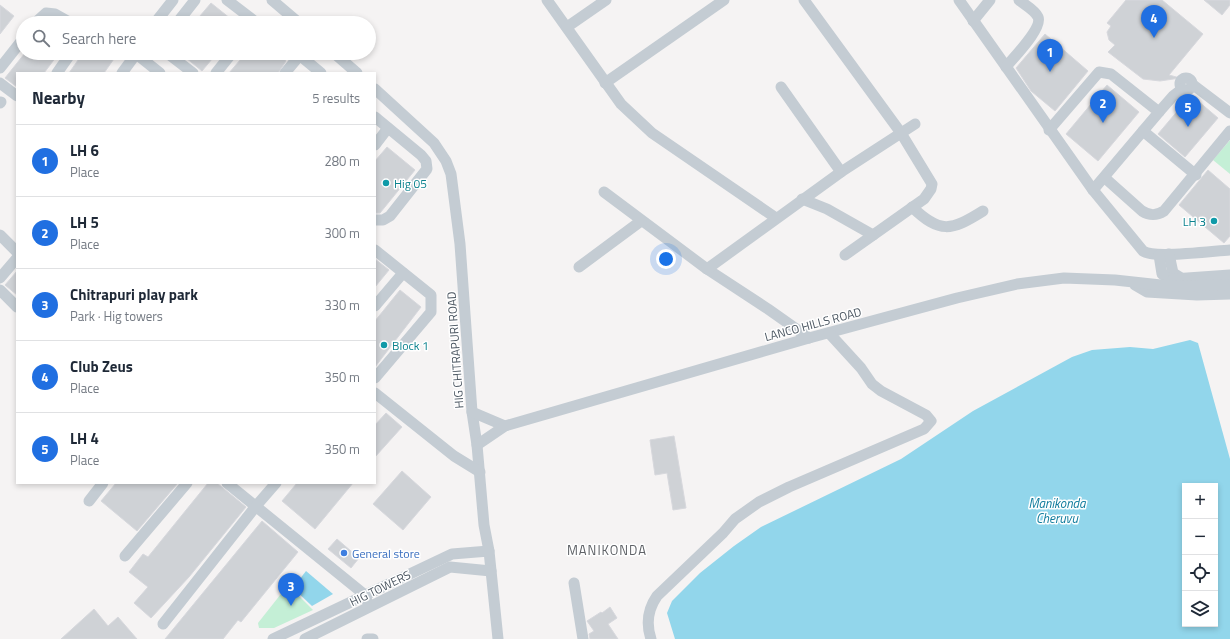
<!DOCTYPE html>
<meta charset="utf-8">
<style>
:root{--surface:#fff;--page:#f6f6f7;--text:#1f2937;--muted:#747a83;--line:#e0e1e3;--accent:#206fe1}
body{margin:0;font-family:"Titillium Web",sans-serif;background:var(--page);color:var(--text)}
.controls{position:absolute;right:12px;bottom:12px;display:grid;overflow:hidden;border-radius:0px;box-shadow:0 2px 6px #0003}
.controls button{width:36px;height:36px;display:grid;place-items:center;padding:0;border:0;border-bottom:1px solid var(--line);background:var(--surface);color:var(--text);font:20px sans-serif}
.you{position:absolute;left:666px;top:259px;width:14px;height:14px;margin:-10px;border:3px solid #fff;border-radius:50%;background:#1a73e8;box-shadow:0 0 0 6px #1a73e833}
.badge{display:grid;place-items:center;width:26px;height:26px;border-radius:50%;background:var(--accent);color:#fff;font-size:13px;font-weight:700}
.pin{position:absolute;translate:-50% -33px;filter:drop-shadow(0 1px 2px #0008)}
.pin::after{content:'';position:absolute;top:21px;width:14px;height:12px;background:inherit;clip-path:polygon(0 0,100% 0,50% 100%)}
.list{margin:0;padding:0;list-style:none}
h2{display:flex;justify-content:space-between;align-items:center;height:52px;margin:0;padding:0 16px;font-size:17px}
h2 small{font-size:13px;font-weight:400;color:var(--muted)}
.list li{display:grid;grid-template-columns:26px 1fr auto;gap:12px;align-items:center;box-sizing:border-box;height:72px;padding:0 16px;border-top:1px solid var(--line)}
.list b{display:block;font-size:15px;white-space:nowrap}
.list p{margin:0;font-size:13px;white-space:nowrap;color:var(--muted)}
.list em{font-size:13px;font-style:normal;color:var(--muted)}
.icon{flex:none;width:22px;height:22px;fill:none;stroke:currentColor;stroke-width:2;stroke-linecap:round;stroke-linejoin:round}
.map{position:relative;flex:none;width:1230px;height:639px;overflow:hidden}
.search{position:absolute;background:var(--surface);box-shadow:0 2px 6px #0003;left:16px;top:16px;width:360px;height:44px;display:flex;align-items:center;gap:10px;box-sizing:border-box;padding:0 14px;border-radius:22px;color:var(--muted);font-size:15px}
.panel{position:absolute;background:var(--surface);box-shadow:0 2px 6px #0003;left:16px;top:72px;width:360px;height:412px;border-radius:0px}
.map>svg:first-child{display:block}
.green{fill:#c4efd6}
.water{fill:#92d6eb;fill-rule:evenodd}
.building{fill:#cfd2d6;stroke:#d7d8dd}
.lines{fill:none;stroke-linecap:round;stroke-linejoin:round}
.minor{stroke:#c4ccd3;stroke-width:11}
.culture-dot{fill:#0f9aa8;stroke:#fff;stroke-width:1.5}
.shop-dot{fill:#3f7fe0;stroke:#fff;stroke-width:1.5}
.labels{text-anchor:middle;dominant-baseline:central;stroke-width:3;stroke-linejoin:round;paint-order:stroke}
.culture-label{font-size:12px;fill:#0d838f;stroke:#fff;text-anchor:start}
.street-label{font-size:12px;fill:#4a5560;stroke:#fff}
.shop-label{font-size:12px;fill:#366cbe;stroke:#fff;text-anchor:start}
.water-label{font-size:13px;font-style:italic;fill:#107c9d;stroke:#fff}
.neighbourhood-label{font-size:13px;letter-spacing:1px;fill:#5f6267;stroke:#fff}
</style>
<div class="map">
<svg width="1230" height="639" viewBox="0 0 1230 639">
<rect width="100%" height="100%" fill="#f5f3f3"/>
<g class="green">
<path d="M1230,140V174L1213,160Z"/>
<path d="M288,585L313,610L274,628H259L258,623Z"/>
</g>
<g class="water">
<path d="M1190,340L1198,343L1230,459V639H675L667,613L672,601L700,573L734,546L761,527L901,459L973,411L1072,357L1092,350L1130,347L1153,349ZM1185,486H1215V624H1185Z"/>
<path d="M306,571L333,594L312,606L293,588Z"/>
</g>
<g class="building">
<path d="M1126,0H1162L1203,34L1169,75L1180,78L1160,81L1143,79L1108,52L1115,45L1109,40L1107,32L1111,26L1107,23Z"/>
<path d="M1204,0H1230V5L1222,15Z"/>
<path d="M211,3L236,23H194Z"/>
<path d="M0,5L14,16L0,34Z"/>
<path d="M1045,34L1088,71L1055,111L1031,91L1016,68Z"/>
<path d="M25,53H59L44,73H17V87L5,78Z"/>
<path d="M83,53H118L104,73H69Z"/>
<path d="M180,53H217L202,71Z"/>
<path d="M246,53H277L286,61L278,73H229Z"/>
<path d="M1107,85L1139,112L1098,161L1066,134Z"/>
<path d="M1191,95L1218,118L1185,157L1158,134Z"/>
<path d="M387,147L415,170L380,213H375V161Z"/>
<path d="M1208,170L1230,189V236L1224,243L1179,205Z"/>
<path d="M375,259L389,270L375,287Z"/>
<path d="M17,271V295L5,285Z"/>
<path d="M400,290L421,307L375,367V321Z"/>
<path d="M386,413L402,427L375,457V425Z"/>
<path d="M674,436L686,508L673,510L667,473L655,475L650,440Z"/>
<path d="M402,471L431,497L403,530L373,504Z"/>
<path d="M116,483H178L137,531L101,501Z"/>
<path d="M208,483H217L246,507L189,577L151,618L134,603L148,587L129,572L143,554L148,557Z"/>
<path d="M297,483H353L315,529L282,501Z"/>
<path d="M262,521L298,552L241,622L238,620L223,639H165Z"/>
<path d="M337,539L359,558L351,568L328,549Z"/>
<path d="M610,607L617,618L608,624L618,639H590L589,634L594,631L587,621L601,612L602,613Z"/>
<path d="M94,609L108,626L118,617L137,639H61Z"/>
</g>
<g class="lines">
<g class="minor">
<path d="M227,0L257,23"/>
<path d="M272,0L299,23"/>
<path d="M547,0L621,104L652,133L776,218"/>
<path d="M804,0L901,133L932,184L931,189L924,199L845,255"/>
<path d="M959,0L1093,190L1143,251C1154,259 1213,251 1230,250"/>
<path d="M973,21L990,0"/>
<path d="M35,23L46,13L55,14L71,23"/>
<path d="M155,23L173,0"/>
<path d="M177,23L195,0"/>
<path d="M567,27L606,0"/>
<path d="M135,53L160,73"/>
<path d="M167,53L193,73"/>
<path d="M297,53L321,73"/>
<path d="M334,53L357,73"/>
<path d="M1006,67C1013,58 1043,28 1038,17C1035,10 1025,5 1019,0"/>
<path d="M0,68L23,39"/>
<path d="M57,73L71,53"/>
<path d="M122,73L136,54"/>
<path d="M216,73L232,53"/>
<path d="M285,73L300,55"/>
<circle cx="1186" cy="84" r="6"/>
<path d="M0,83L17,96"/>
<path d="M605,83L724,0"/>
<path d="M1192,84L1230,113"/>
<path d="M781,87L841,172"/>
<path d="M375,89L434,143L446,161L451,174L460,244L472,412L477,445L484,525L489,551L498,639"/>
<path d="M0,103L1,102"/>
<path d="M1159,112L1173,96L1182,89"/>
<path d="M375,117L421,155L426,161L427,169L390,216L383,220H375"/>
<path d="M1049,130L1099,72L1111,74L1159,112L1093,190"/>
<path d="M1143,131L1196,175"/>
<path d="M375,145L388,128"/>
<path d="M1105,178L1142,211C1150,216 1156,216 1164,211L1230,131"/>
<path d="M604,192L707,269L768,309L809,338"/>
<path d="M802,199L827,209L873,235"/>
<path d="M912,207C940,234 951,231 983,211"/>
<path d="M0,235L17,252"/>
<path d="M375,250L431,295V312L375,378"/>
<path d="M1169,254L1173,273L1181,278"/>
<path d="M1159,255L1162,274L1169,279"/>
<path d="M579,267L641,221"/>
<path d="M707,269L841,172L915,124"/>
<path d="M0,278L17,258"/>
<path d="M1173,279L1230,275"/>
<path d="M1135,285L1147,292L1197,295L1230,294"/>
<path d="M0,290L17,307"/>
<path d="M375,306L403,273"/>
<path d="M375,393L454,456L480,472"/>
<path d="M472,412L505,426"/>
<path d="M477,445L505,426L809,338L957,298L1017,284L1064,278L1115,280L1170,286L1230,285"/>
<path d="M227,483L365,595L367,601"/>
<path d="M89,501L103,483"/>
<path d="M125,556L187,483"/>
<path d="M574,583L583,639"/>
<path d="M163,624L256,506L276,483"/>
<path d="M273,639L452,554L489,551"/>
<path d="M305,639L450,567L491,571"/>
<path d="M367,639H373"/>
<path d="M651,639C646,624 648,609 657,596L723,533L735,519L759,502L789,487L924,429L931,421L926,415L881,391L872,384L861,368L829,333"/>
</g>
</g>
<g class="culture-dot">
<circle cx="386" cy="183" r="4"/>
<circle cx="1214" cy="221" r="4"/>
<circle cx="384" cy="345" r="4"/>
</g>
<circle class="shop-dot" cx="344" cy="553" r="4"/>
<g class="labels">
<g class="culture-label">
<text x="394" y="183">Hig 05</text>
<text x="1206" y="221" text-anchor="end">LH 3</text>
<text x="392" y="345">Block 1</text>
</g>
<g class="street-label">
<text transform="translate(813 324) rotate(-15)">LANCO HILLS ROAD</text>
<text transform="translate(455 350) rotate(-94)">HIG CHITRAPURI ROAD</text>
<text transform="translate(380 588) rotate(-26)">HIG TOWERS</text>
</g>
<g class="shop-label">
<text x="352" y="553">General store</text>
</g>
<g class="water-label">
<text x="1057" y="503">Manikonda<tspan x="1057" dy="15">Cheruvu</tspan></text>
</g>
<g class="neighbourhood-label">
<text x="607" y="550">MANIKONDA</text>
</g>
</g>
</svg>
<div class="controls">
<button>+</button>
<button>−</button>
<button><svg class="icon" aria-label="locate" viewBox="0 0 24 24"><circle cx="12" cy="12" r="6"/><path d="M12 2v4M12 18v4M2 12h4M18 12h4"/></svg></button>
<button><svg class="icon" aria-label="layers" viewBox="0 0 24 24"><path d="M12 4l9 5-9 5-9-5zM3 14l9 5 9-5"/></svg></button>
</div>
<div class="you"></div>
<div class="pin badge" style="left:1050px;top:72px">1</div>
<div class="pin badge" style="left:1103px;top:123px">2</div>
<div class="pin badge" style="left:291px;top:606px">3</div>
<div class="pin badge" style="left:1154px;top:38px">4</div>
<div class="pin badge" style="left:1188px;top:127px">5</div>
<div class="search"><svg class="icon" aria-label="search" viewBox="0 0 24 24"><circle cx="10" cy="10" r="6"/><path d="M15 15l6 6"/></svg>Search here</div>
<section class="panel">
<h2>Nearby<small>5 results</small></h2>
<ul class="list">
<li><span class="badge">1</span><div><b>LH 6</b><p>Place</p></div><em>280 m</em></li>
<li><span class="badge">2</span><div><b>LH 5</b><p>Place</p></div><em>300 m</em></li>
<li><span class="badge">3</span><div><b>Chitrapuri play park</b><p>Park · Hig towers</p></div><em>330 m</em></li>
<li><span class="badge">4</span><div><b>Club Zeus</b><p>Place</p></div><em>350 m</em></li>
<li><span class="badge">5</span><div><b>LH 4</b><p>Place</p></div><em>350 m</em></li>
</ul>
</section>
</div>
